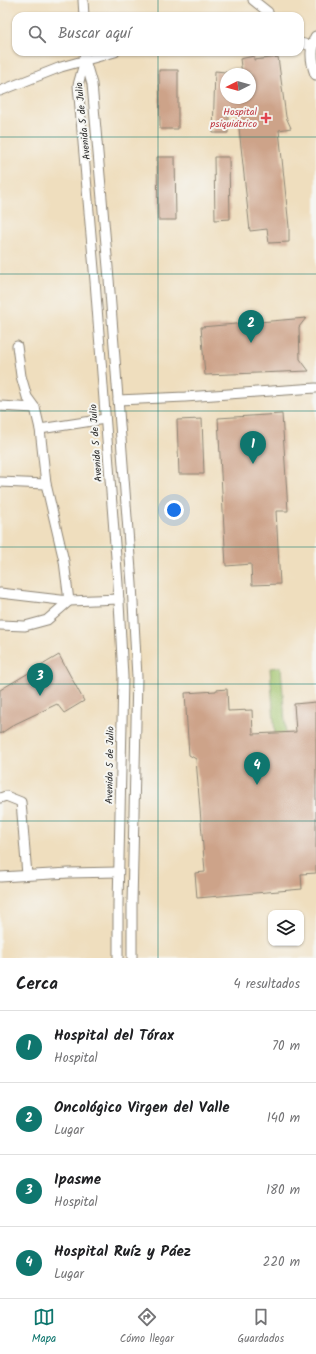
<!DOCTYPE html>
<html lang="es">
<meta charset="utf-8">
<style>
:root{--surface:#fff;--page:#f2f2f2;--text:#202124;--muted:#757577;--line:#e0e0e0;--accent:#0f766e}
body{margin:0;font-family:Kalam,sans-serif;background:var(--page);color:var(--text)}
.controls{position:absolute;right:12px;bottom:12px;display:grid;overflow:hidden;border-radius:8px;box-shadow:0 1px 3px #0004}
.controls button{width:36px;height:36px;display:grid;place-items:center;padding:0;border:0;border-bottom:1px solid var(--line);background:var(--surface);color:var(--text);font:20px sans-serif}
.compass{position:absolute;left:220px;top:68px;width:36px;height:36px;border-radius:50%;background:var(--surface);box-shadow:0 1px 3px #0004;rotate:264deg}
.you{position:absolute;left:174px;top:510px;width:14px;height:14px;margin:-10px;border:3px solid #fff;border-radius:50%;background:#1a73e8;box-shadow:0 0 0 6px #1a73e833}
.badge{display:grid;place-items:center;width:26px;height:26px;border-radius:50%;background:var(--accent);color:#fff;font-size:13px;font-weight:700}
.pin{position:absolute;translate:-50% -33px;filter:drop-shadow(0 1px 2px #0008)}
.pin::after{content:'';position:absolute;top:21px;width:14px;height:12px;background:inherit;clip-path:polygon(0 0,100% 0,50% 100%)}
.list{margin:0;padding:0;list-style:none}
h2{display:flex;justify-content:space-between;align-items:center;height:52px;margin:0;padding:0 16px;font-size:17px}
h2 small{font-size:13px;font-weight:400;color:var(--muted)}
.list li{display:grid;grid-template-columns:26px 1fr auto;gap:12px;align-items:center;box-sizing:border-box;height:72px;padding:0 16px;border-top:1px solid var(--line)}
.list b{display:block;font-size:15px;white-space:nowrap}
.list p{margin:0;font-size:13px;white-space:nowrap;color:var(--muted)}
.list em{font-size:13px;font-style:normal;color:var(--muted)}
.icon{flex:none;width:22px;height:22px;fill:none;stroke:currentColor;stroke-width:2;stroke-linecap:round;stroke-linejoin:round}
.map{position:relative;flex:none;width:316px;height:958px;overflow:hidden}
.search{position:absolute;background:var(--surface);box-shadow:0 1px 3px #0004;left:12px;right:12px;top:12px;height:44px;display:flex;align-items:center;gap:10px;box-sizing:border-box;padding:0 14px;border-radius:12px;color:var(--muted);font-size:15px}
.sheet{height:340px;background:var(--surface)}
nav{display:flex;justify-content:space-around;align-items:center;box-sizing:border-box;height:56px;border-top:1px solid var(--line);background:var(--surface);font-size:11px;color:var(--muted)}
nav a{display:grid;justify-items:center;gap:2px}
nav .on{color:var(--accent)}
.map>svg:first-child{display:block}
.garden{fill:#a2c46d;stroke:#66784c}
.building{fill:#cda389}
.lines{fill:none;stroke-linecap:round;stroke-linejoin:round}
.minor-casing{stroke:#8d8474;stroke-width:11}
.tertiary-casing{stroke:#8d8474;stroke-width:13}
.minor{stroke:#fff;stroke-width:9}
.tertiary{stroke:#fff;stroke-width:11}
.grid{fill:none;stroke:#0f766e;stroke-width:1;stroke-opacity:0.55}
.health-dot{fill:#e0444e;stroke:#f6f6f2;stroke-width:1.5}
.labels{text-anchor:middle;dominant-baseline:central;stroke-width:4;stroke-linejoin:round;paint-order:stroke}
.health-label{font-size:10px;fill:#be3a42;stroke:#f6f6f2;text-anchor:end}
.street-label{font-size:10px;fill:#2b2b2b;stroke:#f6f6f2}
</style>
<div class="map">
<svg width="316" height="958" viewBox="0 0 316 958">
<rect width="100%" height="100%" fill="#f6f6f2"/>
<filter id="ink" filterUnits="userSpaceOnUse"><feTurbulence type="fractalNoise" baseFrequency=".025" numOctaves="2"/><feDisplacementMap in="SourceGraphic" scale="8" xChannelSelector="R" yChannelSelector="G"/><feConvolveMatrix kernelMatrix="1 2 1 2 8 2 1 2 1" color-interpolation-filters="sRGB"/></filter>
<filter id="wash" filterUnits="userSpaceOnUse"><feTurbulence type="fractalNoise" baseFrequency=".012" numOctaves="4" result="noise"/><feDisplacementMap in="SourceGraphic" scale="16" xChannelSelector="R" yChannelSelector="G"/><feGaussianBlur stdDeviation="0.9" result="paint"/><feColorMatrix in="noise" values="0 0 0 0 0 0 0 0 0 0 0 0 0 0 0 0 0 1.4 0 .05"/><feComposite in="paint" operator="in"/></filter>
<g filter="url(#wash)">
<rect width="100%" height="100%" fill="#efdebe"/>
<path class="garden" d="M281,667L286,735H275L270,668Z"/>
<g id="blocks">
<g class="building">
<path d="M254,56V60L278,57L286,117L291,128L279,130L289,227V242L269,243L267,229L250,231L237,109H228V133H213L215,71L226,72V98H250V74H242L240,59Z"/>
<path d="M159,70H178V129H160Z"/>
<path d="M157,157H175L176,220H158Z"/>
<path d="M214,157H229L230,219L215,220Z"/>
<path d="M306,318L299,327L300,359L309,371L205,375L201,327Z"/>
<path d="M282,414L288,511H276L280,584L252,585L251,564L226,566L218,418Z"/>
<path d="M202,419L204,474H179L177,420Z"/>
<path d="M59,655L84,701L64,713L57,704L15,724L0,734V690Z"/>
<path d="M227,689L228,711L252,710L253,734L296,732L294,704L316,702V873L301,874L302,889L197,898L195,873L205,872L196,759L189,755L185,693L216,691V690Z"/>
</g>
</g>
</g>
<g filter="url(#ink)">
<use href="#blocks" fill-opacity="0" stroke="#8d8474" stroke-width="1"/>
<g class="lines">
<defs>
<g id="minor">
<path d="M83,0L84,16"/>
<path d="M253,0L268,12"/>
<path d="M300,43L313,46"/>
<path d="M84,52L85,60L92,84L109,279L132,584L137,677L132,904V958"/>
<path d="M85,60L78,85L95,281L118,584L123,677L118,904V958"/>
<path d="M0,91L61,67L115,52"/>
<path d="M118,400L185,397L316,388"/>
<path d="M0,406L35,408"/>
<path d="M40,429L105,419"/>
<path d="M0,482L46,484"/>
<path d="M0,593L69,601L119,599"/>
<path d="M0,625L25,626L47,620L69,601L64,561L46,484L40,429L35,408L27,397L21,376L17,346"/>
<path d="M0,798L6,796L21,802L27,875"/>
<path d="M0,877L69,873L118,872"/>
</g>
<path id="tertiary" d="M316,37C310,49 311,61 316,74"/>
</defs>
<use href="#minor" class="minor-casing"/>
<use href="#tertiary" class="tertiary-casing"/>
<use href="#minor" class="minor"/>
<use href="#tertiary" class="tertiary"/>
</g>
</g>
<path class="grid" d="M158,0V16M158,52V958M0,137H316M0,274H316M0,411H316M0,547H316M0,684H316M0,821H316"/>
<path class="health-dot" d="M264 112h4v4h4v4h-4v4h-4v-4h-4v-4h4z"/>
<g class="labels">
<g class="health-label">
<text x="257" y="112">Hospital<tspan x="257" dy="12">psiquiátrico</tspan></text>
</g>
<g class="street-label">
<text transform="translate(83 121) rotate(-96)">Avenida 5 de Julio</text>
<text transform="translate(96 443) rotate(-94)">Avenida 5 de Julio</text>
<text transform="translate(110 765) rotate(-89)">Avenida 5 de Julio</text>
</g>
</g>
</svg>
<div class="controls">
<button><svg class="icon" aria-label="layers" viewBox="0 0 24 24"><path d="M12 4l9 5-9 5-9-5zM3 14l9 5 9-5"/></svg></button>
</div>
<svg class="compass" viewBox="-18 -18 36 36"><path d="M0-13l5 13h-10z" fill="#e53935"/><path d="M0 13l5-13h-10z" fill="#757577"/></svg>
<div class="you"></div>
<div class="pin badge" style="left:253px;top:464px">1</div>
<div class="pin badge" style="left:251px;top:343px">2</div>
<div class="pin badge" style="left:40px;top:696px">3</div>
<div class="pin badge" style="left:257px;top:785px">4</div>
<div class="search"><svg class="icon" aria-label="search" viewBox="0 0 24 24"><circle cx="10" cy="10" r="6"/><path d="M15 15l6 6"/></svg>Buscar aquí</div>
</div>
<section class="sheet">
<h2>Cerca<small>4 resultados</small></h2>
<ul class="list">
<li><span class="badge">1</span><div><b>Hospital del Tórax</b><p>Hospital</p></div><em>70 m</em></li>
<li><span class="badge">2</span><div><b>Oncológico Virgen del Valle</b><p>Lugar</p></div><em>140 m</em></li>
<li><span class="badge">3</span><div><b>Ipasme</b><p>Hospital</p></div><em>180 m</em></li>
<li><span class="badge">4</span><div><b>Hospital Ruíz y Páez</b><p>Lugar</p></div><em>220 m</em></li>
</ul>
</section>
<nav>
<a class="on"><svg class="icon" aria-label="map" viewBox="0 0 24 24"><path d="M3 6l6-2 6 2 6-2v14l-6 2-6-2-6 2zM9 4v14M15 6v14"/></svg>Mapa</a>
<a><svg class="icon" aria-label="directions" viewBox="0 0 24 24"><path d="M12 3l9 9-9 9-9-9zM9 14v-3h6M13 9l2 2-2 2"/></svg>Cómo llegar</a>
<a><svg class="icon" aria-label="saved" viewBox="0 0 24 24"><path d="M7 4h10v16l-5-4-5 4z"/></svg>Guardados</a>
</nav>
